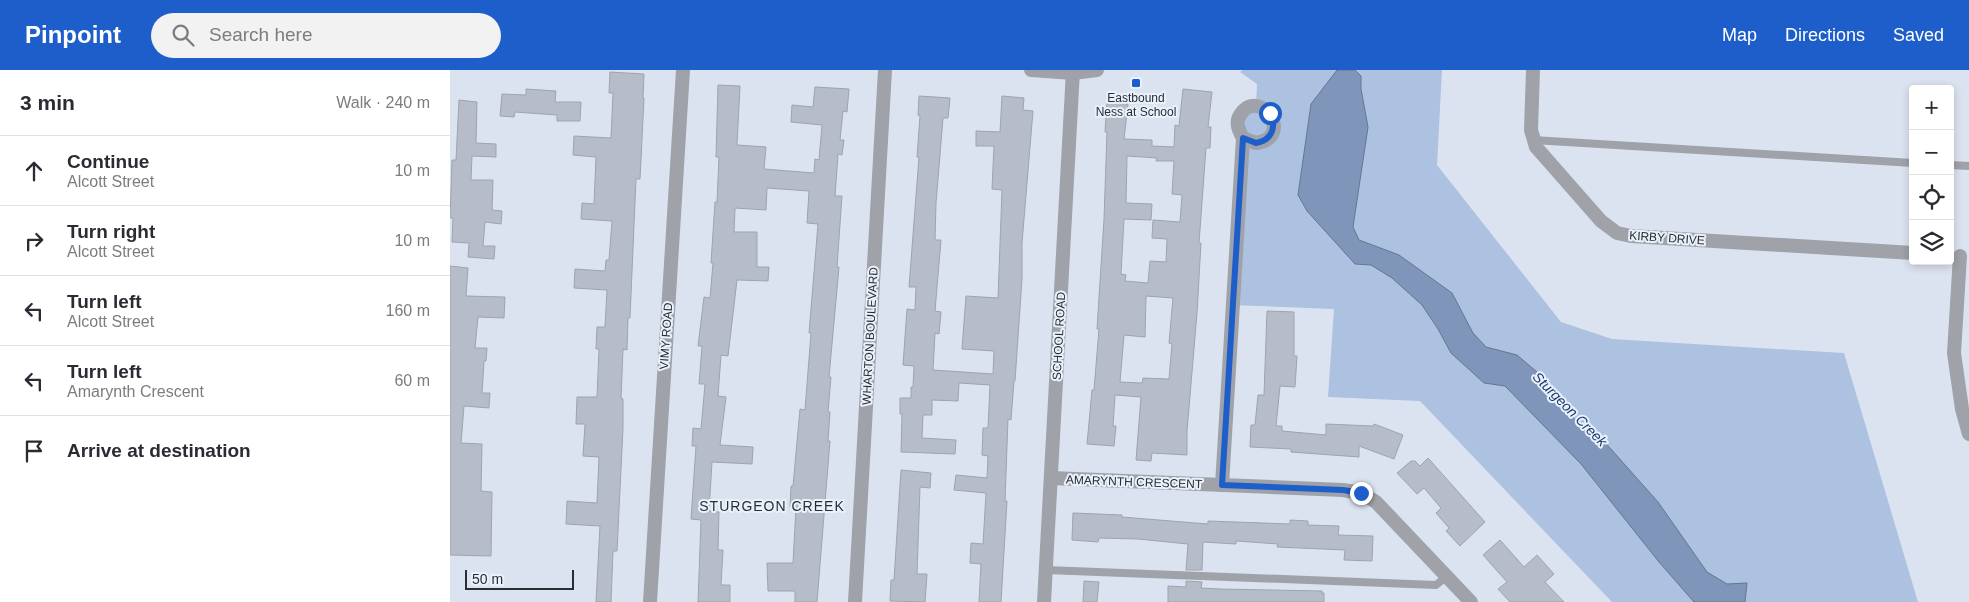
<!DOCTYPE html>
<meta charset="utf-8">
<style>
:root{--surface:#fff;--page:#f2f2f3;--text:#2b2b33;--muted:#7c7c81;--line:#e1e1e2;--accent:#1d5eca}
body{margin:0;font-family:Helvetica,sans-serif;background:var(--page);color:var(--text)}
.controls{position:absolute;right:15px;top:15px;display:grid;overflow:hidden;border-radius:5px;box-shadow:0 2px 8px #0003}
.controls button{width:45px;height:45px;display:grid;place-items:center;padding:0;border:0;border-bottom:1px solid var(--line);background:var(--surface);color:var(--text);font:25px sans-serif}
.scale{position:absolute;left:15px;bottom:12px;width:109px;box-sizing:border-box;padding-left:5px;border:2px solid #2a2d32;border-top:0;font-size:14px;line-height:18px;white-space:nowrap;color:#2a2d32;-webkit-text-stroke:4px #e9f1fd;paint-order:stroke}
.stop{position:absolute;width:15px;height:15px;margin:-11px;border:4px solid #1d5eca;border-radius:50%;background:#fff}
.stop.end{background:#1d5eca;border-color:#fff;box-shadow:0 1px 5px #0008}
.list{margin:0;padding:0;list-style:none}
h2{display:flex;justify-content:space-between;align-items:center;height:65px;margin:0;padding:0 20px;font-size:21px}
h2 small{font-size:16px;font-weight:400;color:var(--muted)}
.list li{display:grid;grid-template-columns:32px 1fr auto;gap:15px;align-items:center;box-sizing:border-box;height:70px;padding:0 20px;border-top:1px solid var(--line)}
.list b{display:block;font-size:19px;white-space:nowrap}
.list p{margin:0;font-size:16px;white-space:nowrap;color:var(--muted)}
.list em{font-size:16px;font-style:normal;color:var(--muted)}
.icon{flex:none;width:28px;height:28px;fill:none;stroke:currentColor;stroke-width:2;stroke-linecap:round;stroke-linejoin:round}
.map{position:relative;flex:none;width:1519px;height:532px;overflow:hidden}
header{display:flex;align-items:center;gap:30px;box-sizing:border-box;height:70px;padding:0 25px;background:var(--accent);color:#fff}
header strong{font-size:24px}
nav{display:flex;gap:28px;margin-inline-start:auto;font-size:18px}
.search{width:350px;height:45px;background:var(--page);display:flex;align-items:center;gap:12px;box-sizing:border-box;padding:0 18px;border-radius:28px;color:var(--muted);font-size:19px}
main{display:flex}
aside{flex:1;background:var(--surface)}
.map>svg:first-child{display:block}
.green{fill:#adc1e1}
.water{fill:#7f95ba;stroke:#667691}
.building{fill:#b6bdc9;stroke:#9da4b0;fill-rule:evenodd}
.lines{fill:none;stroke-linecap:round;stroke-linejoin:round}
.service{stroke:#9fa2a8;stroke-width:8}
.minor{stroke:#9fa2a8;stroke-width:14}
.tertiary{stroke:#9fa2a8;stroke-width:14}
.route{stroke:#1d5eca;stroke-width:6}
.poi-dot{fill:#1d5eca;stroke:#e9f1fd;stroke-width:2}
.labels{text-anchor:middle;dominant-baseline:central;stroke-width:4;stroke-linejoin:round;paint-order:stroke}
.poi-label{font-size:12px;fill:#2a2d32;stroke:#e9f1fd}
.street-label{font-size:12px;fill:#2a2d32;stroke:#e9f1fd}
.water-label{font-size:14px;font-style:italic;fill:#1d3969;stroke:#e9f1fd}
.neighbourhood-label{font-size:14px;letter-spacing:1px;fill:#2a2d32;stroke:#e9f1fd}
</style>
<header>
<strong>Pinpoint</strong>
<div class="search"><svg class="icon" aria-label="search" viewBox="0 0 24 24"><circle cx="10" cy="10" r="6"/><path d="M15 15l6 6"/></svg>Search here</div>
<nav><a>Map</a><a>Directions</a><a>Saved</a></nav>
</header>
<main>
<aside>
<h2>3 min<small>Walk · 240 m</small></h2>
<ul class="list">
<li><svg class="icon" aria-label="ahead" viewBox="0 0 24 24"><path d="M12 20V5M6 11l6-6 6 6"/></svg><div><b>Continue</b><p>Alcott Street</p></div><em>10 m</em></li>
<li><svg class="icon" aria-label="right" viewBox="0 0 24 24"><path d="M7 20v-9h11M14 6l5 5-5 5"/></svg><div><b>Turn right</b><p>Alcott Street</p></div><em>10 m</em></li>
<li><svg class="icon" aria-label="left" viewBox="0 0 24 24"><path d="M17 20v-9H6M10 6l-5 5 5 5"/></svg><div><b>Turn left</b><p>Alcott Street</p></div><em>160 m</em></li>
<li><svg class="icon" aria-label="left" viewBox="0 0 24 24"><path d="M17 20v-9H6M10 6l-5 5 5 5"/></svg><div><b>Turn left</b><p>Amarynth Crescent</p></div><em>60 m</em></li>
<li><svg class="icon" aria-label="arrive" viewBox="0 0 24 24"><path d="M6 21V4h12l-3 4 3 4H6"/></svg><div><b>Arrive at destination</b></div></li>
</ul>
</aside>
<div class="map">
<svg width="1519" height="532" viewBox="0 0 1519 532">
<rect width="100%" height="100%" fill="#dce3f0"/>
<path class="green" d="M793,0H992L987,95L1111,252L1162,269L1394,283L1468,532H1162L970,331L878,327L884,239L782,235L788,56L806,36L807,14L790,2Z"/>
<path class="water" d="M887,0H905L911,6V19L918,57L903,157L909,170L949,185L1002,223L1023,263L1036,277L1067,285L1087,302L1129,355L1152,369L1208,432L1257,502L1277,514L1297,513L1295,532H1244L1209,492L1131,394L1055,316L1034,313L1001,283L988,259L972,235L942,208L921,195L905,194L857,141L848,125L861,34Z"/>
<g class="building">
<path d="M160,2L194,4L193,28H194L190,109H186L180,248H178L177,280L173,279L171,328L173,329V358L167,481H163L161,532H146L150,456L116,454L117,431L147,433L149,387L133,386L135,354H126L127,327H147L149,279H146L147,257H155L157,220L124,218L125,199L155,201L156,190H159L162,151L131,149L132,133L144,134L146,87L123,85L124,66L161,68L163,23H159Z"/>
<path d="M268,15L290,16L287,75L316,77L314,99L364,103L365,89L369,90L372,55L341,52L342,35L363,37L365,17L399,19L397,42L393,41L390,70H394L392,85L388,84L385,126H392L387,197H389L379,307H381L378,342H380L378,371H380L367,532H345V521H318L317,493H343L346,437H340L341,416H343L350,339L355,340L361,263H359L368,154L357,153L359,121L317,118L316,140L285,138L284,162H307V197H319L318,211L287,210L278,286L271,285L268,326L276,327L270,375L303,377L302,394L262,392L259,441L269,442L268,480H273L271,515H280V532H248L251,450L241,449L246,376H242L243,358L251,359L255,314H249L252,276H248L254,227L260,228L263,193H261L265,132H267L269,87H266Z"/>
<path d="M76,19L106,21L105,32H131L130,51H107V45L65,42L64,47L50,46L52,24L76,25Z"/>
<path d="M733,19L762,22L758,57H761L760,78H756L749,173H751L747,243L737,361V385L702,383L701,391L686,390L691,327L665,325L663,356H666L664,376L637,374L642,320H644L649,259H647L654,149L657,62H655L657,33L678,34L674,69L702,70V76L724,77L725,55L729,56ZM677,86L707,88L706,91H724L722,124L732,125L730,152L703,150L702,168L717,169L716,192L700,191L698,213L675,211L676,205L671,204L674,149L701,150L702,134L676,133ZM696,226L723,228L719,273L722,274L719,309L693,308L692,313L670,312L674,265L695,267Z"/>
<path d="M469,26L500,28L498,48H493L486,133L485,170H491L485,241L491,242L489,264L485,263L483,300L543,304L544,281L512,279L516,226L548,228L552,120L542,119L544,76H526V61L550,62L552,26L574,28L573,40L583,41L572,173V209L565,311H564L561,350L558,349L555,431H557L551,532H529L531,494L520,493L521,473L533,474L536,423L504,420L506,405L537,408L538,386L532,385L533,358H538L540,315L509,313L508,331L482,330V345H473L472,368L506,370L505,384L451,382L452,344H450V328H461V317H463L464,296L453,295L457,239L465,240L466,217H459L469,87H467L470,46L468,45Z"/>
<path d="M9,30L27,32L26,73L46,74V87L22,86L21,110H43L42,140L52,141L51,154L35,152L33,176H45L44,189L18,187L19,173L2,172L3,148H0L2,90H6Z"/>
<path d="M0,196L18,198L16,226L55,227L54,248L28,247L25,278H37L36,291H34L32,323H40L39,338L14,336L11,373L32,374L31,421L42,422L41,486L0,485Z"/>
<path d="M817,241L844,242V286H847L845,317L830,316L826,356H832V361L876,365V354L923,356L924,354L953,365L944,389L909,376V387L841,382V379L800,377L801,355H805L808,325H814Z"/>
<path d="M978,388L1035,452L1010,476L996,461L999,458L986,443L991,438L974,418L967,424L947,403L961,391H965L970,396Z"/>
<path d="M451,400L481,403L480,418L470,417L467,504H477L475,532L440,531L441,510H444Z"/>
<path d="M623,443L672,445V447L758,454V451L840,454V450L858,451V455L889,456L888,465L923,466L922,491L894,490L895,480L827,477L828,474L786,471V474L753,472L752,500H736L738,474L688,469L649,468L648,472L622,470Z"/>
<path d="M1050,470L1074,497L1087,485L1104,504L1095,512L1114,532H1060L1048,519L1057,512L1033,485Z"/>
<path d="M634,511L649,512L647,532H633Z"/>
<path d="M736,511L752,512L751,518L770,519L872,521V523H874V532H718V516L736,517Z"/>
</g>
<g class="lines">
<g class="service">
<path d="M1083,70L1463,93"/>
<path d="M1500,95L1519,96"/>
<path d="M596,500L986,515L997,506"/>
</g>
<g class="minor">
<path d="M1083,0L1081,60L1086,77L1151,151L1167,163L1181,166L1463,183"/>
<path d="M1510,186L1504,283L1512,339L1519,364"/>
<path d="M601,408L893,420L911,423L926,432L1021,532"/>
<path d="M772,415L793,68C789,61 785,53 790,45C809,15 846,67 806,73L793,68"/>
<path d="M200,532L233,0"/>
<path d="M405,532L435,0"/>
<path d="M594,532L623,0"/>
</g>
<path class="tertiary" d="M581,0L623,3L647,0"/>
</g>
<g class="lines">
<path class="route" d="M820,43C827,57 822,70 806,73L793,68L772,415L893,420L911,423"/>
</g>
<rect class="poi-dot" x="681" y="8" width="10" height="10" rx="2.5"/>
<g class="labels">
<g class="poi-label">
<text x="686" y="28">Eastbound<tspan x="686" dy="14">Ness at School</tspan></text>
</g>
<g class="street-label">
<text transform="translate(1217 168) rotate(4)">KIRBY DRIVE</text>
<text transform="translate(216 266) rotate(-86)">VIMY ROAD</text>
<text transform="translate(420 266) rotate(-87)">WHARTON BOULEVARD</text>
<text transform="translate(609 266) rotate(-87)">SCHOOL ROAD</text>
<text transform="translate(684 412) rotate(2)">AMARYNTH CRESCENT</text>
</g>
<g class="water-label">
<text transform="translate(1120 339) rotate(45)">Sturgeon Creek</text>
</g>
<g class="neighbourhood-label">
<text x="322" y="436">STURGEON CREEK</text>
</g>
</g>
</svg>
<div class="controls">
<button>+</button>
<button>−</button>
<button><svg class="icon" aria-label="locate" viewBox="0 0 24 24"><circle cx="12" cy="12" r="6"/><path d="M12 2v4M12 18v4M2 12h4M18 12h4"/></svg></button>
<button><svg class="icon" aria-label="layers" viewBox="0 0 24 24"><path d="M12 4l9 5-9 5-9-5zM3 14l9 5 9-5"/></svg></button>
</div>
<div class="scale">50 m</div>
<div class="stop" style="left:820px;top:43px"></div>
<div class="stop end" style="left:911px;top:423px"></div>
</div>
</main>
